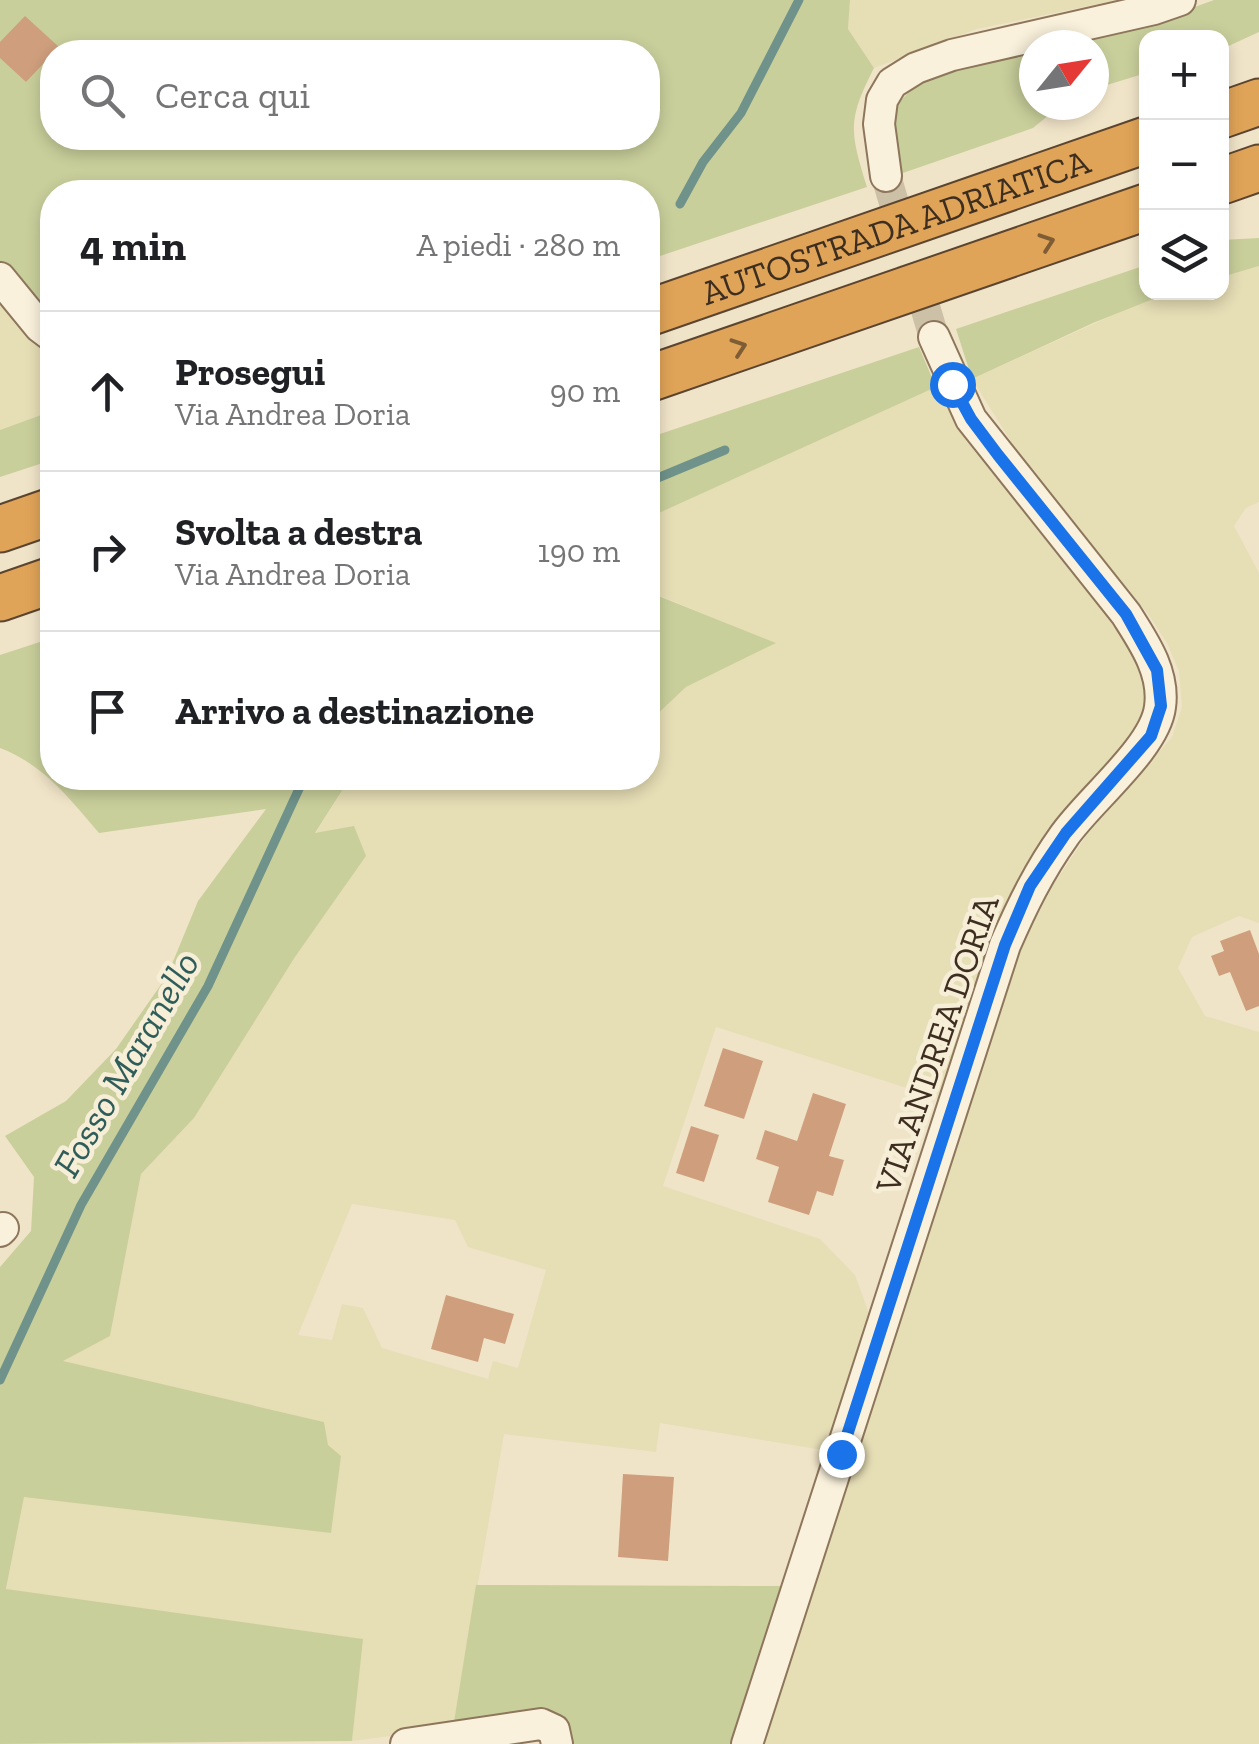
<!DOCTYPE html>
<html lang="it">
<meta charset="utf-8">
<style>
:root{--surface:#fff;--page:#f2f2f2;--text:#202124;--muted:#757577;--line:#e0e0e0}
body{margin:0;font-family:"Zilla Slab",serif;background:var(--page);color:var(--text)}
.controls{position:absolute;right:30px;top:30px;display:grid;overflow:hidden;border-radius:20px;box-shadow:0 5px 15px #0003}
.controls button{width:90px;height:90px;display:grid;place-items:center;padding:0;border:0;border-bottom:2px solid var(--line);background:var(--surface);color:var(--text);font:50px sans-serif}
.compass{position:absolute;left:1019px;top:30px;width:90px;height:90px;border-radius:50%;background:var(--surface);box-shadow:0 5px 15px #0003;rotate:60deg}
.stop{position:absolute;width:30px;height:30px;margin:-22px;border:8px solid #1a73e8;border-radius:50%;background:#fff}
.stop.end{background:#1a73e8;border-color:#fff;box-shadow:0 2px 10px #0008}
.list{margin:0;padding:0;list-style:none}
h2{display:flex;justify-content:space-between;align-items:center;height:130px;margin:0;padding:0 40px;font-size:42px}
h2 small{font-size:32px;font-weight:400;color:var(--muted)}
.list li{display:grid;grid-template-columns:65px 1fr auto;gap:30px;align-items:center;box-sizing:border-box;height:160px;padding:0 40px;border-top:2px solid var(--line)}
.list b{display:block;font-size:38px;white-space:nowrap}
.list p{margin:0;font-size:32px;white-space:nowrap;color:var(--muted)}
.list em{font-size:32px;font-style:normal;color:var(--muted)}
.icon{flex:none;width:55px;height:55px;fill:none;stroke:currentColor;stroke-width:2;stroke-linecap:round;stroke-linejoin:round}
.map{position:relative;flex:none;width:1259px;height:1744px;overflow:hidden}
.search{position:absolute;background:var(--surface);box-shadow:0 5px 15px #0003;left:40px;top:40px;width:620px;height:110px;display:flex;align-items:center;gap:25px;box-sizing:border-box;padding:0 35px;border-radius:40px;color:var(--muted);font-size:38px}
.panel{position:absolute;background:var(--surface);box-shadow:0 5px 15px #0003;left:40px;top:180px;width:620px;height:610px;border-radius:40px}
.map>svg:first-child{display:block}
.farmland{fill:#e6deb5;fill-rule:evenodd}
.green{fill:#c9cf9b;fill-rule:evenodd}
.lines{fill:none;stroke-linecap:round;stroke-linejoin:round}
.stream{stroke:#6f938a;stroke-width:9}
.building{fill:#cf9f7d}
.minor-tunnel{stroke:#ccc0a6;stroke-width:30;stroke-dasharray:30 15;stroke-linecap:butt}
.minor-casing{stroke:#8d765c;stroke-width:34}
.highway-casing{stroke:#5b4430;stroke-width:49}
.minor{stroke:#faf1dc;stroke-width:30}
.highway{stroke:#e0a458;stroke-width:45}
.oneway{stroke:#7e5d36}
.route{stroke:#1a73e8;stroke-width:12}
.labels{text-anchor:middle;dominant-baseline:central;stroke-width:9;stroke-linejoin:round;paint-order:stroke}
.street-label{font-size:35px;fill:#3d2e20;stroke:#f7eed8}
.water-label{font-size:38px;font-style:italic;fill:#2f5d5a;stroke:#f7eed8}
</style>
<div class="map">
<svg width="1259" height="1744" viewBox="0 0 1259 1744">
<rect width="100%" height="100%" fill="#f0e4c8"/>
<g class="farmland">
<path d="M850,0H1117L977,29L874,68L848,29Z"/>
<path d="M1259,266V502L1246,508L1234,526L1259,573V923L1239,916L1192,937L1178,968L1205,1016L1259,1032V1744H764L1013,965L1052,887L1088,833L1172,737L1182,707L1179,671L1167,643L1148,614L1020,456L972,379L1153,297L1168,293L1222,292V277Z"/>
<path d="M0,293L43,345L52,352V411L0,430Z"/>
<path d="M936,387L986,455L1114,614L1145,670L1148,706L1138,736L1093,786L941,1099L716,1027L663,1186L820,1239L855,1275L871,1319L829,1451L660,1423L656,1452L504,1434L453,1728L352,1741L362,1639L6,1590L24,1496L331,1532L324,1422L61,1361L110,1336L141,1174L194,1118L295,957L366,856L315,834L350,778H593L599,786L630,778H648V723L686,687L775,643L648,591V518ZM352,1204L455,1220L468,1247L546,1270L518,1368L493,1361L488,1379L382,1348L363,1308L342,1304L332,1340L298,1335Z"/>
</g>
<g class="green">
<path d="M0,0H850L848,29L874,68C847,121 850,132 867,187L648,260V192H52V352L43,345L0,293ZM52,52H648V138H52Z"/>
<path d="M1214,0H1259V32L1222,49V38H1146V73L1094,89V45H1058L1156,21Z"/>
<path d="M1034,51V105H1061L1033,128L900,174C898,157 891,136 893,120C898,72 997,60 1034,51Z"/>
<path d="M1259,238V266L1222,277V240Z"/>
<path d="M1146,265V292L1168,293L1093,323L972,379L956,329Z"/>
<path d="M919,347L936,387L648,518V438Z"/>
<path d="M52,411V460L0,477V430Z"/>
<path d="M648,591L651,593L776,643L686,687L648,723Z"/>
<path d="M52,638V778H350L315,833L354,826L366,856L295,957L194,1118L141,1174L110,1336L63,1361L324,1422L328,1445L341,1456L331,1533L24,1497L6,1589L363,1639L352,1741L0,1744V1267L31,1231L34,1177L5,1136L66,1101L116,1049L167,976L198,901L266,809L99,833C70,799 43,764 0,748V655Z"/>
<path d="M476,1585L783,1586L732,1744H567V1734L453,1728Z"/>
</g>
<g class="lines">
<g class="stream">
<path d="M680,204L703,162L741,113L799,0"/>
<path d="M648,482L725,450"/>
<path d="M0,1380L81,1205L208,986L304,778"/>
</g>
</g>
<g class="building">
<path d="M25,16L59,47L26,82L0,58V42Z"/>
<path d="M1250,930L1259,954V1006L1246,1011L1230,972L1219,976L1211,956L1224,951L1220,941Z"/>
<path d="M723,1048L763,1061L744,1119L704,1106Z"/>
<path d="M813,1093L846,1104L829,1156L844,1160L833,1196L817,1191L809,1215L768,1202L779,1167L756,1159L765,1130L797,1141Z"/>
<path d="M691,1126L719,1135L704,1182L676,1173Z"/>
<path d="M446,1295L514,1314L505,1344L484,1338L478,1362L431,1349Z"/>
<path d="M623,1474L674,1477L668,1561L618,1557Z"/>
</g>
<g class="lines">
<path class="minor-tunnel" d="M886,176L934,337"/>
<defs>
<g id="minor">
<path d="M886,176L879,124L882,100L892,83L916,68L952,55L1154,9L1180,0"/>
<path d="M0,278L40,327L52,336"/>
<path d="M0,1231L3,1228"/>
<path d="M406,1744L541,1724L554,1730L557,1744"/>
<path d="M747,1744L1005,945C1022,906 1039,871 1064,836C1089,800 1155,748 1160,707C1165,672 1143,641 1126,614L971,419L934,337"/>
</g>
<g id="highway">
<path d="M1222,115L1259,102"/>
<path d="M1222,181L1259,168"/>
<path id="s1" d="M648,313L1146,140"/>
<path d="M648,379L1146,207"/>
<path d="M0,529L52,511"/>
<path d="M0,598L52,580"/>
</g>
</defs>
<use href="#minor" class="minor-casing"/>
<use href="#highway" class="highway-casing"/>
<use href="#minor" class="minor"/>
<use href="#highway" class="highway"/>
</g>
<defs><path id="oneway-chevron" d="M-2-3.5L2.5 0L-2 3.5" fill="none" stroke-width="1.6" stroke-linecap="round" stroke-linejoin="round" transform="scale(2.5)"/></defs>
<g class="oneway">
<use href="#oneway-chevron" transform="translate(1047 242) rotate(-19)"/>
<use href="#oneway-chevron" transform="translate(739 347) rotate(-19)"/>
</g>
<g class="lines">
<path class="route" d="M841,1454L1005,945L1030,886L1066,833L1151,736L1161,706L1157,670L1126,614L998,455L971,419L952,384"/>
</g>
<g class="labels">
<g class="street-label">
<text stroke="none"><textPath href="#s1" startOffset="262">AUTOSTRADA ADRIATICA</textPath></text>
<text transform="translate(937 1044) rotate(-71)">VIA ANDREA DORIA</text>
</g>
<g class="water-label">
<text transform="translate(126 1064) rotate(-60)">Fosso Maranello</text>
</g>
</g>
</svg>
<div class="controls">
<button>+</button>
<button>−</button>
<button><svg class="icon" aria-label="layers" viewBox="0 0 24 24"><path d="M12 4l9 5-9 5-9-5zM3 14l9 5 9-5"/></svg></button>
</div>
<svg class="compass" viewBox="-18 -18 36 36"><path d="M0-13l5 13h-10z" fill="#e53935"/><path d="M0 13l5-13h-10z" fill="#757577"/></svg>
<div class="stop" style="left:952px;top:384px"></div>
<div class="stop end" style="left:841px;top:1454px"></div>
<div class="search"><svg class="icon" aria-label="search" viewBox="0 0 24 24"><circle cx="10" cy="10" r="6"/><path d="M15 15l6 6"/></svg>Cerca qui</div>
<section class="panel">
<h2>4 min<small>A piedi · 280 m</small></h2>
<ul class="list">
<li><svg class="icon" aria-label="ahead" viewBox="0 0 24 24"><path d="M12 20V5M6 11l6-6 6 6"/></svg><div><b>Prosegui</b><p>Via Andrea Doria</p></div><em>90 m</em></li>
<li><svg class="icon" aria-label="right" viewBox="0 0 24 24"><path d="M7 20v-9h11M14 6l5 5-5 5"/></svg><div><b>Svolta a destra</b><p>Via Andrea Doria</p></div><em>190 m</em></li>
<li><svg class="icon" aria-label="arrive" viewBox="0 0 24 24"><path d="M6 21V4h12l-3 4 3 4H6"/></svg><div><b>Arrivo a destinazione</b></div></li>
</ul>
</section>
</div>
